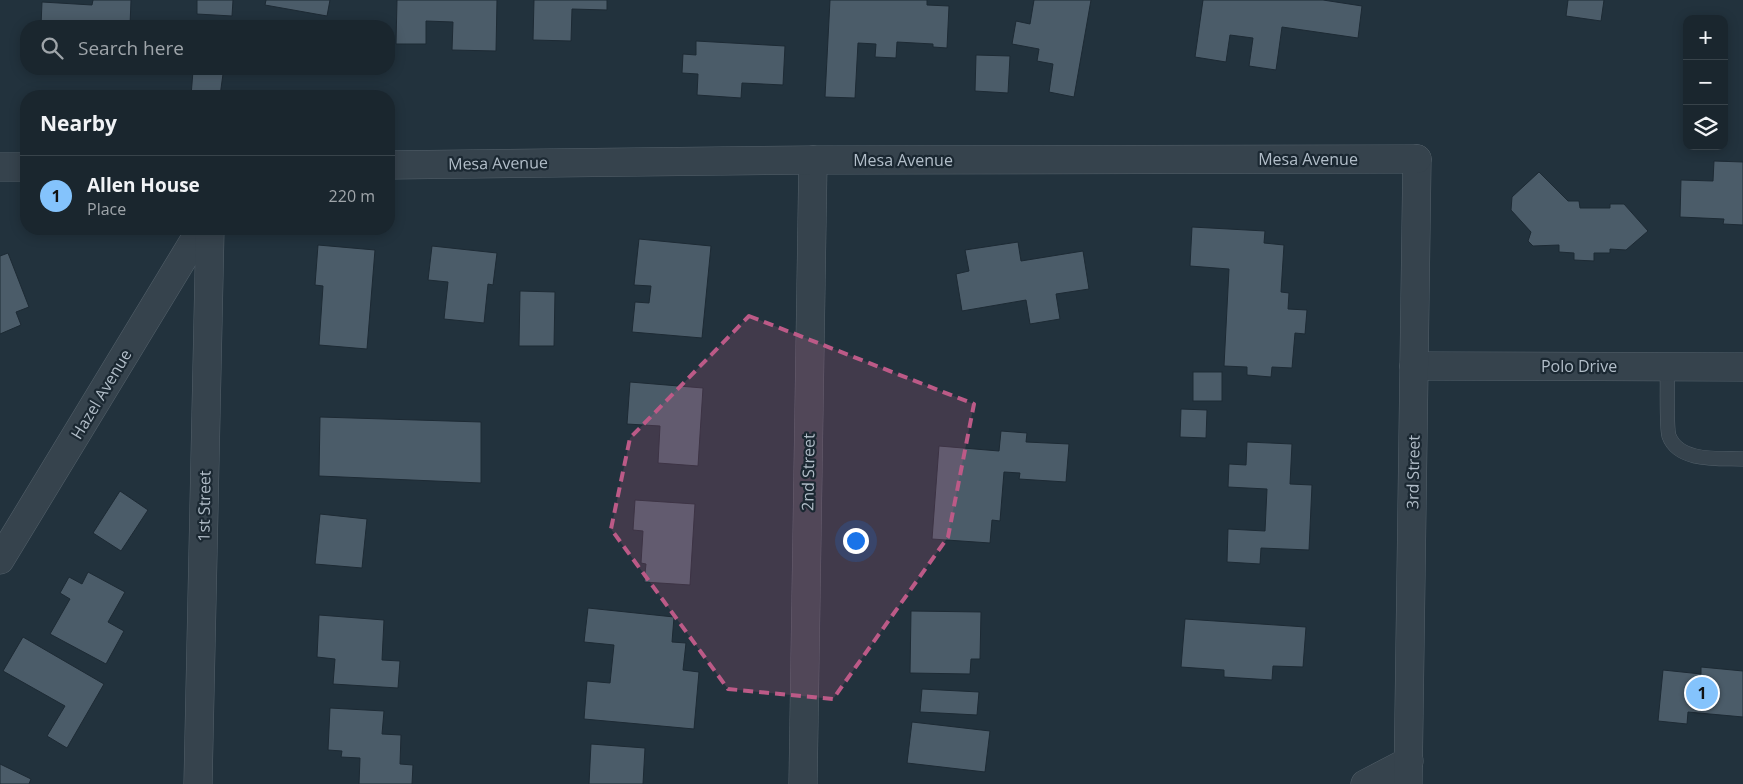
<!DOCTYPE html>
<meta charset="utf-8">
<style>
:root{--surface:#1a262e;--page:#27323a;--text:#f1f3f6;--muted:#9fa5aa;--line:#38434a;--accent:#84c3fc}
body{margin:0;font-family:"Open Sans",sans-serif;background:var(--page);color:var(--text)}
.controls{position:absolute;right:15px;top:15px;display:grid;overflow:hidden;border-radius:10px;box-shadow:0 2px 12px #0003}
.controls button{width:45px;height:45px;display:grid;place-items:center;padding:0;border:0;border-bottom:1px solid var(--line);background:var(--surface);color:var(--text);font:25px sans-serif}
.you{position:absolute;left:855px;top:540px;width:18px;height:18px;margin:-12px;border:4px solid #fff;border-radius:50%;background:#1a73e8;box-shadow:0 0 0 8px #1a73e833}
.badge{display:grid;place-items:center;width:32px;height:32px;border-radius:50%;background:var(--accent);color:#111;font-size:16px;font-weight:700}
.pin{position:absolute;translate:-50% -50%;border:2px solid #fff;box-shadow:0 1px 5px #0006}
.list{margin:0;padding:0;list-style:none}
h2{display:flex;justify-content:space-between;align-items:center;height:65px;margin:0;padding:0 20px;font-size:21px}
h2 small{font-size:16px;font-weight:400;color:var(--muted)}
.list li{display:grid;grid-template-columns:32px 1fr auto;gap:15px;align-items:center;box-sizing:border-box;height:80px;padding:0 20px;border-top:1px solid var(--line)}
.list b{display:block;font-size:19px;white-space:nowrap}
.list p{margin:0;font-size:16px;white-space:nowrap;color:var(--muted)}
.list em{font-size:16px;font-style:normal;color:var(--muted)}
.icon{flex:none;width:28px;height:28px;fill:none;stroke:currentColor;stroke-width:2;stroke-linecap:round;stroke-linejoin:round}
.map{position:relative;flex:none;width:1743px;height:784px;overflow:hidden}
.search{position:absolute;background:var(--surface);box-shadow:0 2px 12px #0003;left:20px;top:20px;width:375px;height:55px;display:flex;align-items:center;gap:12px;box-sizing:border-box;padding:0 18px;border-radius:20px;color:var(--muted);font-size:19px}
.panel{position:absolute;background:var(--surface);box-shadow:0 2px 12px #0003;left:20px;top:90px;width:375px;height:145px;border-radius:20px}
.map>svg:first-child{display:block}
.building{fill:#4b5c69;stroke:#1d2a34}
.lines{fill:none;stroke-linecap:round;stroke-linejoin:round}
.service-casing{stroke:#54616b;stroke-width:15}
.minor-casing{stroke:#54616b;stroke-width:29}
.tertiary-casing{stroke:#54616b;stroke-width:29}
.service{stroke:#36434d;stroke-width:14}
.minor{stroke:#36434d;stroke-width:28}
.tertiary{stroke:#36434d;stroke-width:28}
.marked{fill:#bc5a87;fill-opacity:0.2;stroke:#bc5a87;stroke-width:4;stroke-dasharray:10 6;stroke-linejoin:round}
.labels{text-anchor:middle;dominant-baseline:central;stroke-width:4.5;stroke-linejoin:round;paint-order:stroke}
.street-label{font-size:16px;fill:#b2bec9;stroke:#1b2832}
</style>
<div class="map">
<svg width="1743" height="784" viewBox="0 0 1743 784">
<rect width="100%" height="100%" fill="#22323d"/>
<g class="building">
<path d="M93,0H131L130,26H41L42,2L92,5Z"/>
<path d="M197,0H233L232,16L197,14Z"/>
<path d="M266,0H330L327,16L265,5Z"/>
<path d="M397,0H497L496,51L452,50L453,22L426,21V44H396Z"/>
<path d="M534,0H607V10L572,9L571,41L533,40Z"/>
<path d="M830,0H927V5L949,6L947,48L933,47V44L897,42L896,58L875,57L876,44L858,43L855,98L825,97Z"/>
<path d="M1034,0H1091L1074,97L1049,92L1053,64L1037,61L1039,49L1012,44L1016,21L1030,24Z"/>
<path d="M1203,0H1323L1362,6L1358,38L1282,27L1276,70L1249,66L1253,38L1230,35L1226,62L1195,57Z"/>
<path d="M1568,0H1604L1601,21L1566,16Z"/>
<path d="M696,41L785,46L783,85L742,83L741,98L697,95L698,74L682,73L683,54L696,55Z"/>
<path d="M976,55L1010,56L1008,93L975,91Z"/>
<path d="M193,71L223,74L220,96H191Z"/>
<path d="M1714,161L1743,162V225L1723,224L1724,219L1680,217L1681,180L1713,181Z"/>
<path d="M1539,172L1568,201H1579L1580,208H1610V204H1624L1648,231L1626,250L1610,249V253H1594V261L1574,260V253L1559,252V245L1533,246L1528,241L1531,232L1511,210L1512,197Z"/>
<path d="M1192,227L1265,231L1264,243L1284,245L1281,292L1289,293L1288,309L1307,310L1305,334L1295,333L1292,368L1272,367L1271,377L1247,375V367L1224,366L1229,269L1190,266Z"/>
<path d="M639,239L711,246L702,338L632,332L635,302L649,303L651,286L634,285Z"/>
<path d="M1018,242L1021,261L1083,251L1089,289L1056,294L1060,319L1030,324L1026,300L962,311L956,274L969,271L965,250Z"/>
<path d="M318,245L375,250L367,349L319,345L323,286L315,285Z"/>
<path d="M432,246L497,253L493,285L488,284L484,323L444,319L448,282L428,280Z"/>
<path d="M8,253L29,307L16,312L21,325L0,334V256Z"/>
<path d="M520,291L555,292L554,346H519Z"/>
<rect x="1193" y="372" width="29" height="29"/>
<path d="M630,382L703,388L698,466L658,463L660,426L627,424Z"/>
<path d="M1181,409L1207,410L1206,438L1180,437Z"/>
<path d="M320,417L481,422V483L319,476Z"/>
<path d="M1001,431L1027,433L1026,442L1069,444L1066,482L1019,479L1020,473L1004,472L1000,521L992,520L990,543L932,539L939,446L999,451Z"/>
<path d="M1247,442L1292,444L1290,484L1312,485L1309,550L1261,548L1260,564L1227,562L1228,529L1265,531L1267,489L1228,487L1229,464L1246,465Z"/>
<path d="M120,491L148,510L121,551L93,533Z"/>
<path d="M635,500L695,504L690,585L644,582L646,564L641,563L643,531L633,530Z"/>
<path d="M320,514L367,519L362,568L315,564Z"/>
<path d="M88,572L125,592L108,622L124,631L106,664L50,634L70,599L60,593L69,577L82,584Z"/>
<path d="M588,608L674,617L672,642L686,643L683,670L699,672L694,729L584,719L587,681L610,683L614,645L584,642Z"/>
<path d="M911,611L981,612L980,659H971L970,674L910,673Z"/>
<path d="M319,615L384,620L382,660L400,661L398,688L333,684L335,659L317,657Z"/>
<path d="M1185,619L1306,627L1303,667L1273,666L1272,680L1224,677V670L1181,667Z"/>
<path d="M23,637L104,684L67,748L47,736L65,706L3,671Z"/>
<path d="M1701,667L1743,671V717L1688,712L1687,724L1658,721L1663,670L1701,674Z"/>
<path d="M922,689L979,692L977,715L920,712Z"/>
<path d="M330,708L384,711L382,734L401,735L400,764L413,765L412,784H359L360,758L341,757L342,751L328,750Z"/>
<path d="M912,722L990,731L985,772L907,763Z"/>
<path d="M591,744L645,748L643,784H589Z"/>
<path d="M0,764L31,779L29,784H0Z"/>
</g>
<g class="lines">
<defs>
<path id="service" d="M1667,367C1668,380 1666,427 1669,436C1679,463 1721,458 1743,459"/>
<g id="minor">
<path d="M1414,366L1743,367"/>
<path d="M0,560L201,229"/>
<path d="M198,784L210,229"/>
<path d="M803,784L813,160"/>
<path d="M1365,784L1409,761"/>
<path d="M1408,784L1417,159"/>
</g>
<g id="tertiary">
<path d="M389,165L813,160L1417,159"/>
<path d="M0,167H26"/>
</g>
</defs>
<use href="#service" class="service-casing"/>
<use href="#minor" class="minor-casing"/>
<use href="#tertiary" class="tertiary-casing"/>
<use href="#service" class="service"/>
<use href="#minor" class="minor"/>
<use href="#tertiary" class="tertiary"/>
</g>
<path class="marked" d="M749,316L974,404L948,537L833,699L728,689L611,529L630,438Z"/>
<g class="labels">
<g class="street-label">
<text x="1308" y="159">Mesa Avenue</text>
<text x="903" y="160">Mesa Avenue</text>
<text transform="translate(498 163) rotate(-1)">Mesa Avenue</text>
<text x="1579" y="366">Polo Drive</text>
<text transform="translate(101 394) rotate(-59)">Hazel Avenue</text>
<text transform="translate(808 472) rotate(-89)">2nd Street</text>
<text transform="translate(1413 472) rotate(-89)">3rd Street</text>
<text transform="translate(204 506) rotate(-89)">1st Street</text>
</g>
</g>
</svg>
<div class="controls">
<button>+</button>
<button>−</button>
<button><svg class="icon" aria-label="layers" viewBox="0 0 24 24"><path d="M12 4l9 5-9 5-9-5zM3 14l9 5 9-5"/></svg></button>
</div>
<div class="you"></div>
<div class="pin badge" style="left:1702px;top:693px">1</div>
<div class="search"><svg class="icon" aria-label="search" viewBox="0 0 24 24"><circle cx="10" cy="10" r="6"/><path d="M15 15l6 6"/></svg>Search here</div>
<section class="panel">
<h2>Nearby<small></small></h2>
<ul class="list">
<li><span class="badge">1</span><div><b>Allen House</b><p>Place</p></div><em>220 m</em></li>
</ul>
</section>
</div>
